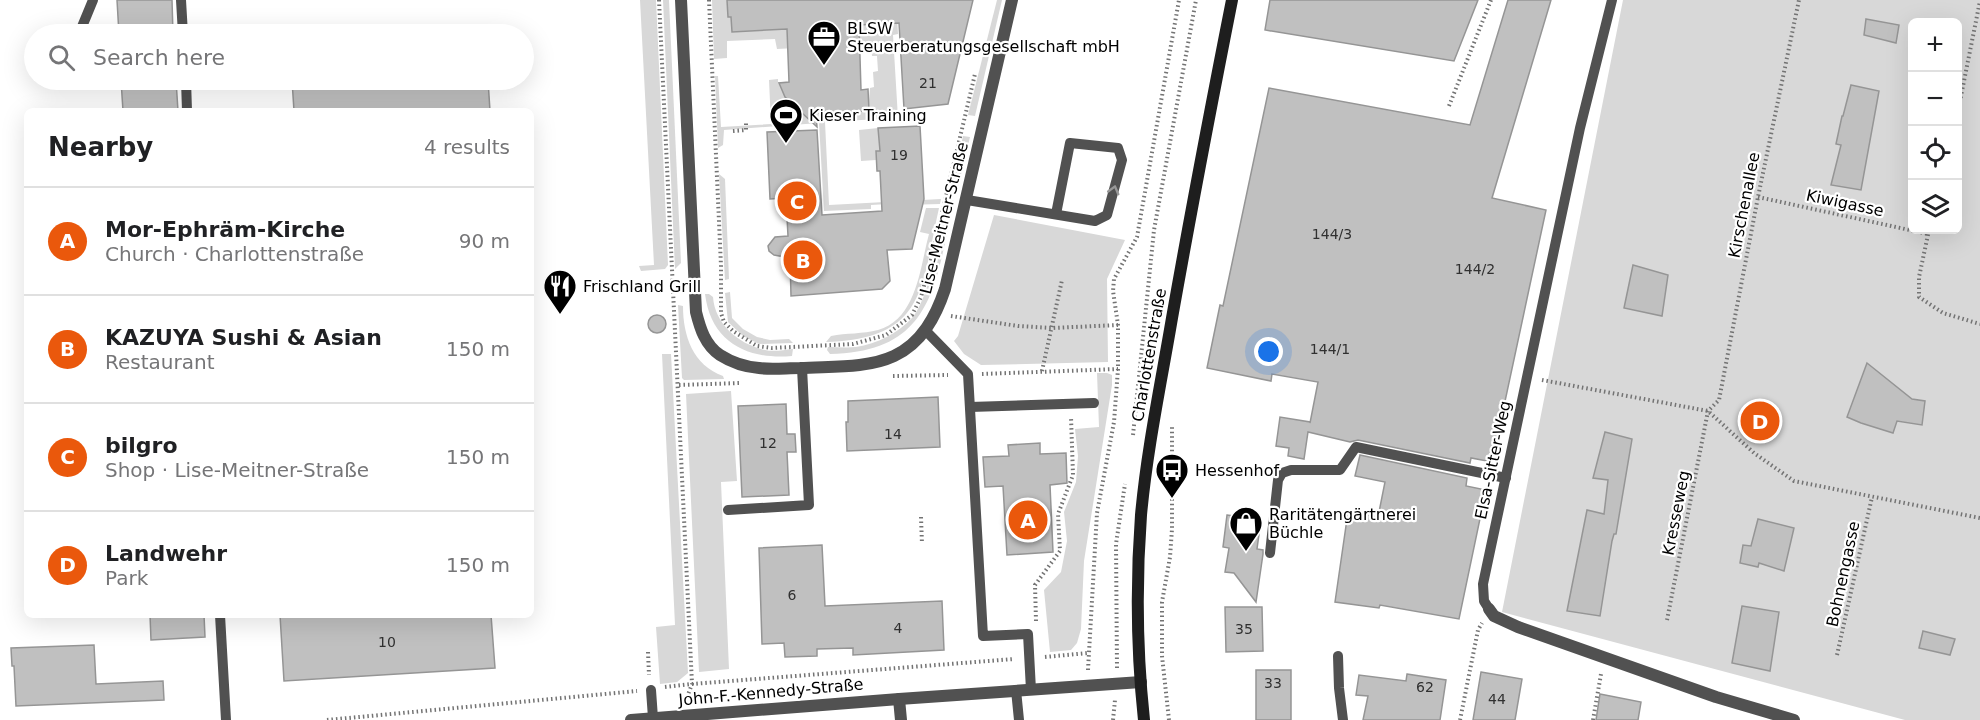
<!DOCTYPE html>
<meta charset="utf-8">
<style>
:root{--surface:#fff;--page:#f6f6f6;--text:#202124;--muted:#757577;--line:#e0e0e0;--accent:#ea580c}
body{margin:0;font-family:"DejaVu Sans",sans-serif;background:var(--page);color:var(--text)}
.controls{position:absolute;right:18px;top:18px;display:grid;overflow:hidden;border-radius:9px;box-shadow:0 6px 24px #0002}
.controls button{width:54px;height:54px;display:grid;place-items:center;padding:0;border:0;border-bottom:2px solid var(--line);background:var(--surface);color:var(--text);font:30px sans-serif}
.you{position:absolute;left:1269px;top:352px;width:21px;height:21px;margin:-15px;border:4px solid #fff;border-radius:50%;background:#1a73e8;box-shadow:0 0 0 9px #1a73e833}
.badge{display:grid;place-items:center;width:39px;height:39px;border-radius:50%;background:var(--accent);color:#fff;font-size:20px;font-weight:700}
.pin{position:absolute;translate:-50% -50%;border:3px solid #fff;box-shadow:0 2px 6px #0006}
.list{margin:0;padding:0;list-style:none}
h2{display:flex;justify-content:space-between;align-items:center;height:78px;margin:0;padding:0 24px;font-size:26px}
h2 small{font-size:20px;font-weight:400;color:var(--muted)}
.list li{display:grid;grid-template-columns:39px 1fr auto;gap:18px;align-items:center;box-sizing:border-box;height:108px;padding:0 24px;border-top:2px solid var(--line)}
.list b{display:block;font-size:22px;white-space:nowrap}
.list p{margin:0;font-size:20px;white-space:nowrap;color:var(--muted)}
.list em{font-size:20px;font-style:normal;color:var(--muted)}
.icon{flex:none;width:33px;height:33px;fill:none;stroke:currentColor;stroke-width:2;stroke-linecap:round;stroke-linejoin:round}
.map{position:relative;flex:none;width:1980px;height:720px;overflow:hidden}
.search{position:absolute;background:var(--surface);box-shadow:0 6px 24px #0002;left:24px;top:24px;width:510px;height:66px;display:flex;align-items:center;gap:15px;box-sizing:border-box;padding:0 21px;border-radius:33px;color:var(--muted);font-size:22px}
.panel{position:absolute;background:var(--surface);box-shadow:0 6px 24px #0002;left:24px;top:108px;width:510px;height:510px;border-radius:9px}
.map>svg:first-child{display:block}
.green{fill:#d8d8d8;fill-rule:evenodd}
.building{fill:#c0c0c0;stroke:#959595;stroke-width:1.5}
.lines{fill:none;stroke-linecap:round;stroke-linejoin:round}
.path{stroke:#737373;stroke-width:4;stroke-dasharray:1.5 3;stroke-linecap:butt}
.service{stroke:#515151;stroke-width:10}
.minor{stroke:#515151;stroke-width:12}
.secondary{stroke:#1e1e1e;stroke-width:12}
.oneway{stroke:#979797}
.labels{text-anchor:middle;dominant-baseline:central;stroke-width:4.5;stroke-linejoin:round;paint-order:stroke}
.number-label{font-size:14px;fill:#303030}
.poi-label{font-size:16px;fill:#000;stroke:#fff;text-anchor:start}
.street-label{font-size:16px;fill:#000;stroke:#fff}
</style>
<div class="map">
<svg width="1980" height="720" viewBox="0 0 1980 720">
<rect width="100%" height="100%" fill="#fff"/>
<g class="green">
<path d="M640,0H656L668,265L665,269L641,271L639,266L654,265Z"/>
<path d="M663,0H669L681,263L675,269Z"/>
<path d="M712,0H727L728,17H731L733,32L882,24L896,0L898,34L893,35L898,118L825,122L829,205L941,199L940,204L905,205V203L871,205V209L824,211L819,123L724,130L723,145L718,148L715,76H718L721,127L771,124L769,80L778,79V82L781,83C783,97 790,105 803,111H868L870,88L874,87L873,72L878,71L877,56H872L871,44L777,49L775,39L727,41V58L714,59Z"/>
<path d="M997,0H1002L975,116L968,115Z"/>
<path d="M1623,0H1980V720H1905L1502,612ZM1912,22H1958V230H1912Z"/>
<path d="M878,128L880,151H876V160L861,161L859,130Z"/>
<path d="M963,136L970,137L958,187L952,186Z"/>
<path d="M719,174L725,179L729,279L725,280Z"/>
<path d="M947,199L954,201C935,284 934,352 830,354L827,350L828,347C837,347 847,348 856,347C877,344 898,333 912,318C930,298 941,227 947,199Z"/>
<path d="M926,208H939C921,288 926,339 826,342L831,336C846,333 863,334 878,330C917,319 920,267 929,234L920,232Z"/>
<path d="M994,215L1125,240L1107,279L1108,362L981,365L964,354L954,341L958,336Z"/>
<path d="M730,292L732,318L743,329L757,337L770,340L789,339L793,343L759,344L743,336L728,322L725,293Z"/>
<path d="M705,294H709L713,297C715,324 738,344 765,350C773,352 784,350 793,349L792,356C747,360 711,342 705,294Z"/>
<path d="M678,305L683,306C683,336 693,365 723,376L724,379L684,380L682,378Z"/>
<path d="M662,354H671L688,673L677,682L660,684L656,627L675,625Z"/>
<path d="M1097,373H1107L1112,375V385L1084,561L1081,629L1077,643L1071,650L1050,652L1044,590L1061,572L1067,541L1064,512L1076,482L1078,456L1075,429L1099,427Z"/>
<path d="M731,391L737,481L721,482L729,669L699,672L686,394Z"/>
</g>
<g class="building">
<path d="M117,0H172L173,34H119Z"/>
<path d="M727,0H973L948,104L904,109L899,23L859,25L861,90L868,89L869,111L816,113L817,127L785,97L779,83L789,82L787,29L732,32L731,17H728Z"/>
<path d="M1270,0H1478L1454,61L1265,30Z"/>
<path d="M1508,0H1551L1492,198L1546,210L1492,462L1471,458L1470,463L1358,440L1350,442L1308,432L1304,459L1288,456L1289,448L1276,446L1280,417L1310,422V423L1318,382L1272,374L1271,381L1207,368L1220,305L1223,306L1269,88L1470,125Z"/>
<path d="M1866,19L1899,25L1896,43L1864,35Z"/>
<path d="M121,80H176L178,111H123Z"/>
<path d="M292,80H488L490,111H294Z"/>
<path d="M1851,85L1879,91L1861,190L1831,185L1841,145L1836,144L1842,116H1843Z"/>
<path d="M920,126L924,199L912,249L887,250L890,281L882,289L791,296L790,258L774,255L769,251L768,246L775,237L788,236L786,198L770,199L767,132L817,130L822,215L882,211L880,171H877L876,151H880L878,128Z"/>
<path d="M1633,265L1668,275L1662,316L1624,308Z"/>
<circle cx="657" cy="324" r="9"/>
<path d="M1867,363L1912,399L1925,401L1922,425L1897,421L1893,433L1861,423L1847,417Z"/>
<path d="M938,397L940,447L847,451L846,422H848V401Z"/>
<path d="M786,404L787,434H795L796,452H787L789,495L742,497L738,406Z"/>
<path d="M1605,432L1632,439L1616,534H1614L1612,541L1600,616L1567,611L1587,510L1604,514L1608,480L1593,478Z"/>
<path d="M1040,443V454L1066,453L1067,483L1050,485L1053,552L1007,555L1003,486L985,487L983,457L1009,456L1008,445Z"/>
<path d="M1360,455L1467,478L1466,486L1486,490L1459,619L1380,605L1379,608L1335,602L1348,512L1378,517L1385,482L1355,476Z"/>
<path d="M1227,515L1255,519L1260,527L1257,549L1263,550V554L1256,602L1234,573L1225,572L1229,548L1223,547Z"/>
<path d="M1758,519L1794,528L1784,571L1759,563L1758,567L1740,563L1743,545L1751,546Z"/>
<path d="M822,545L825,606L942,601L944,650L853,655V648L817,649V656L785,657L784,643L762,644L759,548Z"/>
<path d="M1742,606L1779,612L1770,671L1732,663Z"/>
<path d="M1225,607H1262L1263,651L1226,652Z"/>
<path d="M150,615H204L205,637L151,640Z"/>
<path d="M280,615H491L495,668L284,681Z"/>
<path d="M1923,631L1955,639L1950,655L1919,648Z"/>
<path d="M94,645L96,684L163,681L164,700L16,706L14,666H12L11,648Z"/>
<rect x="1256" y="670" width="35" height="50"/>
<path d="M1481,672L1522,679L1515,720H1473Z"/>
<path d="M1407,674L1446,680L1440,720H1363L1368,696L1356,695L1359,675L1406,681Z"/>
<path d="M1600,694L1641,702L1638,720H1596Z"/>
</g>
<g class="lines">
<g class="path">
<path d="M659,0L692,684L686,700"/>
<path d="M709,0L721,266V313L724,322L733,331L757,346L772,348L853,344L886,335L912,315L921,297L930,264L975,74"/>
<path d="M1449,106L1491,0"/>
<path d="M1958,111L1980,1"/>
<path d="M733,131L746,130V123"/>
<path d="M1758,197L1928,234"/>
<path d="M1929,230L1919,277V297L1943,313L1980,324"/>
<path d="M951,316L1018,326L1052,328L1118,325"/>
<path d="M1042,371L1062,280"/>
<path d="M982,374L1118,369"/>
<path d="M893,376L948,375"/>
<path d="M1542,380L1708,411L1754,453L1794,481L1980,518"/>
<path d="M679,385L741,383"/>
<path d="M1133,435L1154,230L1196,0"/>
<path d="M921,517L922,544"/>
<path d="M1667,620L1708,411L1719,400L1758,197L1799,0"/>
<path d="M1036,621L1035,585L1060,551L1058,514L1073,475L1071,417"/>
<path d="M648,652L649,675"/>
<path d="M1837,655L1872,497"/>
<path d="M1045,657L1088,653"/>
<path d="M1117,668L1116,544L1125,484"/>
<path d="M1088,670L1097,513L1114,422L1118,369V325L1113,291L1114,279L1137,237L1179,0"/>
<path d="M665,687L692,684L1014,659"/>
<path d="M327,720L637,691"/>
<path d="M1113,720L1115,700"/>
<path d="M1169,720L1162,656V602L1170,557L1172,529V425"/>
<path d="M1460,720L1478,630L1482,623"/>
<path d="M1593,720L1601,674"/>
</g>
<g class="service">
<path d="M181,0L183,34"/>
<path d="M79,34L93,0"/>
<path d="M186,80L187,111"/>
<path d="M967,200L1095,221L1107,215L1122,160L1118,148L1070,143L1056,214"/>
<path d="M926,331L968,374L983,636L1028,634L1031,690"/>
<path d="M970,407L1094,403"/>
<path d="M728,510L809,505L802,368"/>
<path d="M1270,553L1278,480L1282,473L1291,470H1340L1356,447L1506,478"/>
<path d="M1489,609L1484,601L1483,584L1580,128L1612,0"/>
<path d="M220,615L226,720"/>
<path d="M1338,656L1339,688L1343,720"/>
<path d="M651,690L653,718"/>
<path d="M1016,690L1019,720"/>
</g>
<g class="minor">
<path d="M681,0L696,312C700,328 705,345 720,355C731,362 746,367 759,368C772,370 786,368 800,368C830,366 866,369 894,356C922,343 936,316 945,289L1012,0"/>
<path d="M1489,609L1494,616L1518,627L1716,697L1794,720"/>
<path d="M899,699L901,720"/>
<path d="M631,720L899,699L1141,682"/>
</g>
<path class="secondary" d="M1144,720C1137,654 1136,582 1141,515C1147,449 1161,383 1172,318C1191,211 1211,106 1232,0"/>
</g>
<defs><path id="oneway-chevron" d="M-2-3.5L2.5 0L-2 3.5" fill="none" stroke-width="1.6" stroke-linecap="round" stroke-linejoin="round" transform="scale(1.5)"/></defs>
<use class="oneway" href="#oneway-chevron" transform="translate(1114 190) rotate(-75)"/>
<defs>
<symbol id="office-pin" viewBox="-11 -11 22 30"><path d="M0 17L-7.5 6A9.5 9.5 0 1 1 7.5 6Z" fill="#000" stroke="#fff"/><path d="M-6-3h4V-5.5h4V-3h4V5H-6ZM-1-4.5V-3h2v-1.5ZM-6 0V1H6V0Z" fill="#fff"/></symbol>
<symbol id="stadium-pin" viewBox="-11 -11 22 30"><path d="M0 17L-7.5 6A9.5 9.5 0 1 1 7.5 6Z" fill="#000" stroke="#fff"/><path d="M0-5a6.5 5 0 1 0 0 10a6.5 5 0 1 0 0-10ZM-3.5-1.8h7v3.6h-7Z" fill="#fff"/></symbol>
<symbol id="restaurant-pin" viewBox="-11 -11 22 30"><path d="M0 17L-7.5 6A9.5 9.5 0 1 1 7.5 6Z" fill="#000" stroke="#fff"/><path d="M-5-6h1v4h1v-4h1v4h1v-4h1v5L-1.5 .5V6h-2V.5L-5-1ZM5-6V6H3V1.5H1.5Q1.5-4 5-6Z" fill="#fff"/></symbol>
<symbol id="bus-pin" viewBox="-11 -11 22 30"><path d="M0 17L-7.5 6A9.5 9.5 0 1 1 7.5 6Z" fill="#000" stroke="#fff"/><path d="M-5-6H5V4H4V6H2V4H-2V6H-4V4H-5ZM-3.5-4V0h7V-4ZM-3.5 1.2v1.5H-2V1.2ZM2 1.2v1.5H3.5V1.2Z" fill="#fff"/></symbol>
<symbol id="shop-pin" viewBox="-11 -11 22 30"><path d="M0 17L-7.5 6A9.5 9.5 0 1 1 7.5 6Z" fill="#000" stroke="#fff"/><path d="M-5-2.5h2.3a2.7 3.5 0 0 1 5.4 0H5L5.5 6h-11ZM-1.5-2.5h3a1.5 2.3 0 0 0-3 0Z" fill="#fff"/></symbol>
</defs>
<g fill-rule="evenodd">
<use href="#office-pin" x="805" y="18" width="38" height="52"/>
<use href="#stadium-pin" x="767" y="96" width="38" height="52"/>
<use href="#restaurant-pin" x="541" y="267" width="38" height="52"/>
<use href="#bus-pin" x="1153" y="451" width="38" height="52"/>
<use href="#shop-pin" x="1227" y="504" width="38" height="52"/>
</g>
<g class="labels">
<g class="number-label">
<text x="928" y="83">21</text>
<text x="899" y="155">19</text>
<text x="1332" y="234">144/3</text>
<text x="1475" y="269">144/2</text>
<text x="1330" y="349">144/1</text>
<text x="893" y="434">14</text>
<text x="768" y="443">12</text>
<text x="792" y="595">6</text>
<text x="898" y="628">4</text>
<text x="1244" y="629">35</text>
<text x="387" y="642">10</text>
<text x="1273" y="683">33</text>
<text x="1425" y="687">62</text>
<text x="1497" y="699">44</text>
</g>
<g class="poi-label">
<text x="847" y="28">BLSW<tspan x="847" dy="18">Steuerberatungsgesellschaft mbH</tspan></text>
<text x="809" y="115">Kieser Training</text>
<text x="583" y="286">Frischland Grill</text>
<text x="1195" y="470">Hessenhof</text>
<text x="1269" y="514">Raritätengärtnerei<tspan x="1269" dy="18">Büchle</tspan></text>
</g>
<g class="street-label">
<text transform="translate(1845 203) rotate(12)">Kiwigasse</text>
<text transform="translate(1744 205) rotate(-79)">Kirschenallee</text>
<text transform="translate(944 218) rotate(-76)">Lise-Meitner-Straße</text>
<text transform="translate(1149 355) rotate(-80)">Charlottenstraße</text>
<text transform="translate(1493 460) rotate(-78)">Elsa-Sitter-Weg</text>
<text transform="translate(1676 513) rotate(-79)">Kresseweg</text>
<text transform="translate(1843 574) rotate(-78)">Bohnengasse</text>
<text transform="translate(771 692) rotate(-5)">John-F.-Kennedy-Straße</text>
</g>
</g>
</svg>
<div class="controls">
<button>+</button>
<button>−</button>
<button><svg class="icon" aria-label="locate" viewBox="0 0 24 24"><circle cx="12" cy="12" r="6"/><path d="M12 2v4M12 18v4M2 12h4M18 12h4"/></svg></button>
<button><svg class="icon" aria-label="layers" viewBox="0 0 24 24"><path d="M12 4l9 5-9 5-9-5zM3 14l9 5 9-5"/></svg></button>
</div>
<div class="you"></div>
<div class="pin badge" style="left:1028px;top:520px">A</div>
<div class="pin badge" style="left:803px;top:260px">B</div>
<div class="pin badge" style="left:797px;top:201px">C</div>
<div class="pin badge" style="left:1760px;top:421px">D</div>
<div class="search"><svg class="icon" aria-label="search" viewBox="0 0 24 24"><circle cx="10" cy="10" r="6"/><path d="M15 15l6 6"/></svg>Search here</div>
<section class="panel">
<h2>Nearby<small>4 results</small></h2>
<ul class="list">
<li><span class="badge">A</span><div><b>Mor-Ephräm-Kirche</b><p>Church · Charlottenstraße</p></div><em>90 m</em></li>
<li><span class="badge">B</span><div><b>KAZUYA Sushi &amp; Asian</b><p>Restaurant</p></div><em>150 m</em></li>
<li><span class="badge">C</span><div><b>bilgro</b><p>Shop · Lise-Meitner-Straße</p></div><em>150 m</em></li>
<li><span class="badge">D</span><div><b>Landwehr</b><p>Park</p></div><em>150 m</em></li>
</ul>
</section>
</div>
